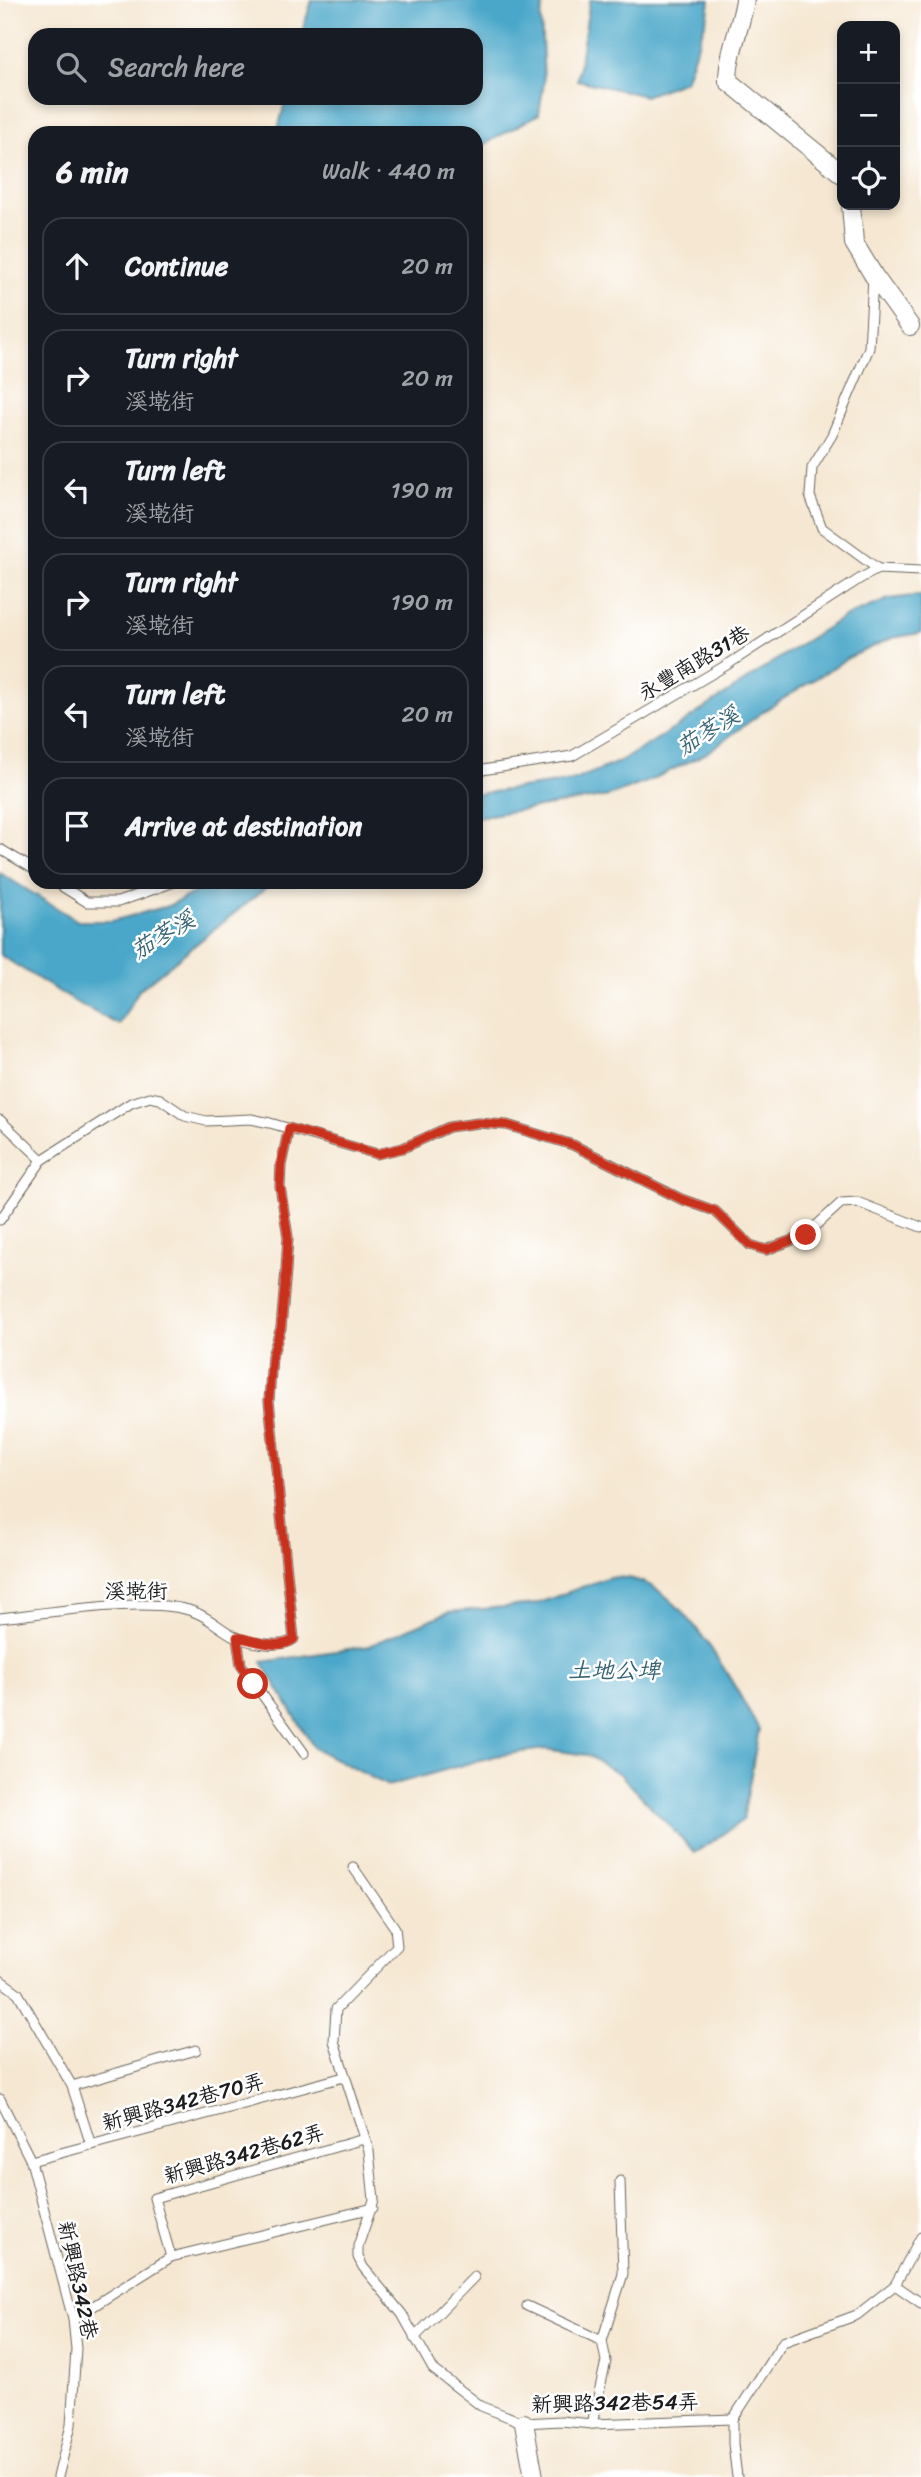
<!DOCTYPE html>
<meta charset="utf-8">
<style>
:root{--surface:#171b24;--page:#20242c;--text:#f1f3f6;--muted:#9ea1a6;--line:#363941}
body{margin:0;font-family:Sriracha,"LXGW WenKai TC",sans-serif;background:var(--page);color:var(--text)}
.controls{position:absolute;right:21px;top:21px;display:grid;overflow:hidden;border-radius:14px;box-shadow:0 4px 10px #0003}
.controls button{width:63px;height:63px;display:grid;place-items:center;padding:0;border:0;border-bottom:2px solid var(--line);background:var(--surface);color:var(--text);font:35px sans-serif}
.stop{position:absolute;width:21px;height:21px;margin:-16px;border:5px solid #c8321e;border-radius:50%;background:#fff}
.stop.end{background:#c8321e;border-color:#fff;box-shadow:0 2px 7px #0008}
.list{margin:0;padding:0;list-style:none}
h2{display:flex;justify-content:space-between;align-items:center;height:91px;margin:0;padding:0 28px;font-size:30px}
h2 small{font-size:23px;font-weight:400;color:var(--muted)}
.list li{display:grid;grid-template-columns:46px 1fr auto;gap:21px;align-items:center;box-sizing:border-box;height:98px;margin:0 14px 14px;padding:0 14px;border:2px solid var(--line);border-radius:21px}
.list b{display:block;font-size:26px;white-space:nowrap}
.list p{margin:0;font-size:23px;white-space:nowrap;color:var(--muted)}
.list em{font-size:23px;font-style:normal;color:var(--muted)}
.icon{flex:none;width:38px;height:38px;fill:none;stroke:currentColor;stroke-width:2;stroke-linecap:round;stroke-linejoin:round}
.map{position:relative;flex:none;width:921px;height:2477px;overflow:hidden}
.search{position:absolute;background:var(--surface);box-shadow:0 4px 10px #0003;left:28px;top:28px;width:455px;height:77px;display:flex;align-items:center;gap:18px;box-sizing:border-box;padding:0 24px;border-radius:21px;color:var(--muted);font-size:26px}
.panel{position:absolute;background:var(--surface);box-shadow:0 4px 10px #0003;left:28px;top:126px;width:455px;height:763px;border-radius:21px}
.map>svg:first-child{display:block}
.water{fill:#4ba7c9;stroke:#346272;stroke-width:2}
.lines{fill:none;stroke-linecap:round;stroke-linejoin:round}
.lane-casing{stroke:#68635b;stroke-width:11}
.street-casing{stroke:#68635b;stroke-width:20}
.lane{stroke:#fff;stroke-width:9}
.street{stroke:#fff;stroke-width:18}
.route{stroke:#c8321e;stroke-width:9}
.labels{text-anchor:middle;dominant-baseline:central;stroke-width:5;stroke-linejoin:round;paint-order:stroke}
.street-label{font-size:21px;fill:#1c1c1c;stroke:#fff}
.water-label{font-size:23px;font-style:italic;fill:#346272;stroke:#fff}
</style>
<div class="map">
<svg width="921" height="2477" viewBox="0 0 921 2477">
<rect width="100%" height="100%" fill="#fff"/>
<filter id="ink" filterUnits="userSpaceOnUse"><feTurbulence type="fractalNoise" baseFrequency=".0143" numOctaves="2"/><feDisplacementMap in="SourceGraphic" scale="14" xChannelSelector="R" yChannelSelector="G"/><feConvolveMatrix kernelMatrix="1 2 1 2 8 2 1 2 1" color-interpolation-filters="sRGB"/></filter>
<filter id="wash" filterUnits="userSpaceOnUse"><feTurbulence type="fractalNoise" baseFrequency=".00686" numOctaves="4" result="noise"/><feDisplacementMap in="SourceGraphic" scale="28" xChannelSelector="R" yChannelSelector="G"/><feGaussianBlur stdDeviation="1.57" result="paint"/><feColorMatrix in="noise" values="0 0 0 0 0 0 0 0 0 0 0 0 0 0 0 0 0 1.4 0 .05"/><feComposite in="paint" operator="in"/></filter>
<g filter="url(#wash)">
<rect width="100%" height="100%" fill="#f5e7d1"/>
<g class="water">
<path d="M312,0H544L541,17L544,82L539,114L476,149V133H277L286,98H476V35H301Z"/>
<path d="M590,0H710L708,15L685,81L645,96L577,80Z"/>
<path d="M921,595V633L892,638L850,657L767,709L705,754L649,781L609,796L476,817V794L572,781L621,761L675,728L788,652L844,617L889,599Z"/>
<path d="M0,873L78,921H112L168,906L215,882H273L139,990L119,1025L77,1003L0,955Z"/>
<path d="M609,1577C618,1578 628,1577 636,1580C687,1593 734,1685 759,1729L743,1820L695,1853L621,1775L587,1755L544,1749L495,1756L388,1786L314,1748L262,1662L369,1646L448,1612L536,1604Z"/>
</g>
</g>
<g filter="url(#ink)">
<g class="lines">
<defs>
<g id="lane">
<path d="M873,278L869,348L832,435L812,468L810,496L822,528L878,569"/>
<path d="M476,771L572,756L730,663L861,578L878,569L921,571"/>
<path d="M0,849L35,870"/>
<path d="M55,882L87,902H118L174,882"/>
<path d="M0,1120L42,1160"/>
<path d="M0,1220L42,1160L131,1103L150,1097L160,1099L185,1116L206,1121L251,1119L270,1123L377,1154L403,1148L449,1127L478,1123L507,1125L573,1145L681,1199L715,1211L750,1245L766,1250L806,1235L841,1203L857,1202L921,1227"/>
<path d="M0,1618C47,1613 159,1594 199,1614C212,1620 223,1631 236,1637C251,1643 281,1649 294,1639L269,1401L272,1356L281,1328L286,1270L288,1237L280,1186L281,1165L289,1128"/>
<path d="M237,1637L241,1665L304,1753"/>
<path d="M353,1867L395,1928L397,1946L336,2009L334,2041L369,2151L374,2200L358,2246V2257L363,2267L402,2314L433,2369L481,2406L524,2423L561,2421L592,2424L733,2419V2444L737,2477"/>
<path d="M0,1980L18,1993L72,2086L91,2145"/>
<path d="M72,2086L196,2050"/>
<path d="M0,2099L31,2161L73,2319L76,2349L71,2425L58,2477"/>
<path d="M31,2161L344,2077"/>
<path d="M171,2257L154,2198L364,2139"/>
<path d="M895,2285L921,2303"/>
<path d="M527,2306L602,2341L606,2361L592,2424"/>
<path d="M73,2319L171,2257L373,2208"/>
<path d="M414,2338L474,2277"/>
<path d="M602,2341L623,2274L620,2181"/>
<path d="M733,2419L783,2342L857,2315L895,2285L921,2237"/>
</g>
<g id="street">
<path d="M745,0C741,27 728,53 728,81L842,174"/>
<path d="M851,205L854,243L874,276L910,326"/>
<path d="M524,2423L534,2477"/>
</g>
</defs>
<use href="#lane" class="lane-casing"/>
<use href="#street" class="street-casing"/>
<use href="#lane" class="lane"/>
<use href="#street" class="street"/>
</g>
</g>
<g class="lines" filter="url(#ink)">
<path class="route" d="M253,1684L241,1665L237,1637C253,1640 280,1651 294,1639L269,1401L272,1356L281,1328L286,1270L288,1237L280,1186L281,1165L289,1128L377,1154L403,1148L449,1127L478,1123L507,1125L573,1145L681,1199L715,1211L750,1245L766,1250L806,1235"/>
</g>
<g class="labels">
<g class="street-label">
<text transform="translate(694 663) rotate(-31)">永豐南路31巷</text>
<text x="136" y="1591">溪墘街</text>
<text transform="translate(183 2102) rotate(-15)">新興路342巷70弄</text>
<text transform="translate(244 2154) rotate(-16)">新興路342巷62弄</text>
<text transform="translate(78 2280) rotate(78)">新興路342巷</text>
<text transform="translate(615 2403) rotate(-1)">新興路342巷54弄</text>
</g>
<g class="water-label">
<text transform="translate(708 731) rotate(-32)">茄苳溪</text>
<text transform="translate(163 935) rotate(-31)">茄苳溪</text>
<text x="614" y="1670">土地公埤</text>
</g>
</g>
</svg>
<div class="controls">
<button>+</button>
<button>−</button>
<button><svg class="icon" aria-label="locate" viewBox="0 0 24 24"><circle cx="12" cy="12" r="6"/><path d="M12 2v4M12 18v4M2 12h4M18 12h4"/></svg></button>
</div>
<div class="stop" style="left:253px;top:1684px"></div>
<div class="stop end" style="left:806px;top:1235px"></div>
<div class="search"><svg class="icon" aria-label="search" viewBox="0 0 24 24"><circle cx="10" cy="10" r="6"/><path d="M15 15l6 6"/></svg>Search here</div>
<section class="panel">
<h2>6 min<small>Walk · 440 m</small></h2>
<ul class="list">
<li><svg class="icon" aria-label="ahead" viewBox="0 0 24 24"><path d="M12 20V5M6 11l6-6 6 6"/></svg><div><b>Continue</b></div><em>20 m</em></li>
<li><svg class="icon" aria-label="right" viewBox="0 0 24 24"><path d="M7 20v-9h11M14 6l5 5-5 5"/></svg><div><b>Turn right</b><p>溪墘街</p></div><em>20 m</em></li>
<li><svg class="icon" aria-label="left" viewBox="0 0 24 24"><path d="M17 20v-9H6M10 6l-5 5 5 5"/></svg><div><b>Turn left</b><p>溪墘街</p></div><em>190 m</em></li>
<li><svg class="icon" aria-label="right" viewBox="0 0 24 24"><path d="M7 20v-9h11M14 6l5 5-5 5"/></svg><div><b>Turn right</b><p>溪墘街</p></div><em>190 m</em></li>
<li><svg class="icon" aria-label="left" viewBox="0 0 24 24"><path d="M17 20v-9H6M10 6l-5 5 5 5"/></svg><div><b>Turn left</b><p>溪墘街</p></div><em>20 m</em></li>
<li><svg class="icon" aria-label="arrive" viewBox="0 0 24 24"><path d="M6 21V4h12l-3 4 3 4H6"/></svg><div><b>Arrive at destination</b></div></li>
</ul>
</section>
</div>
